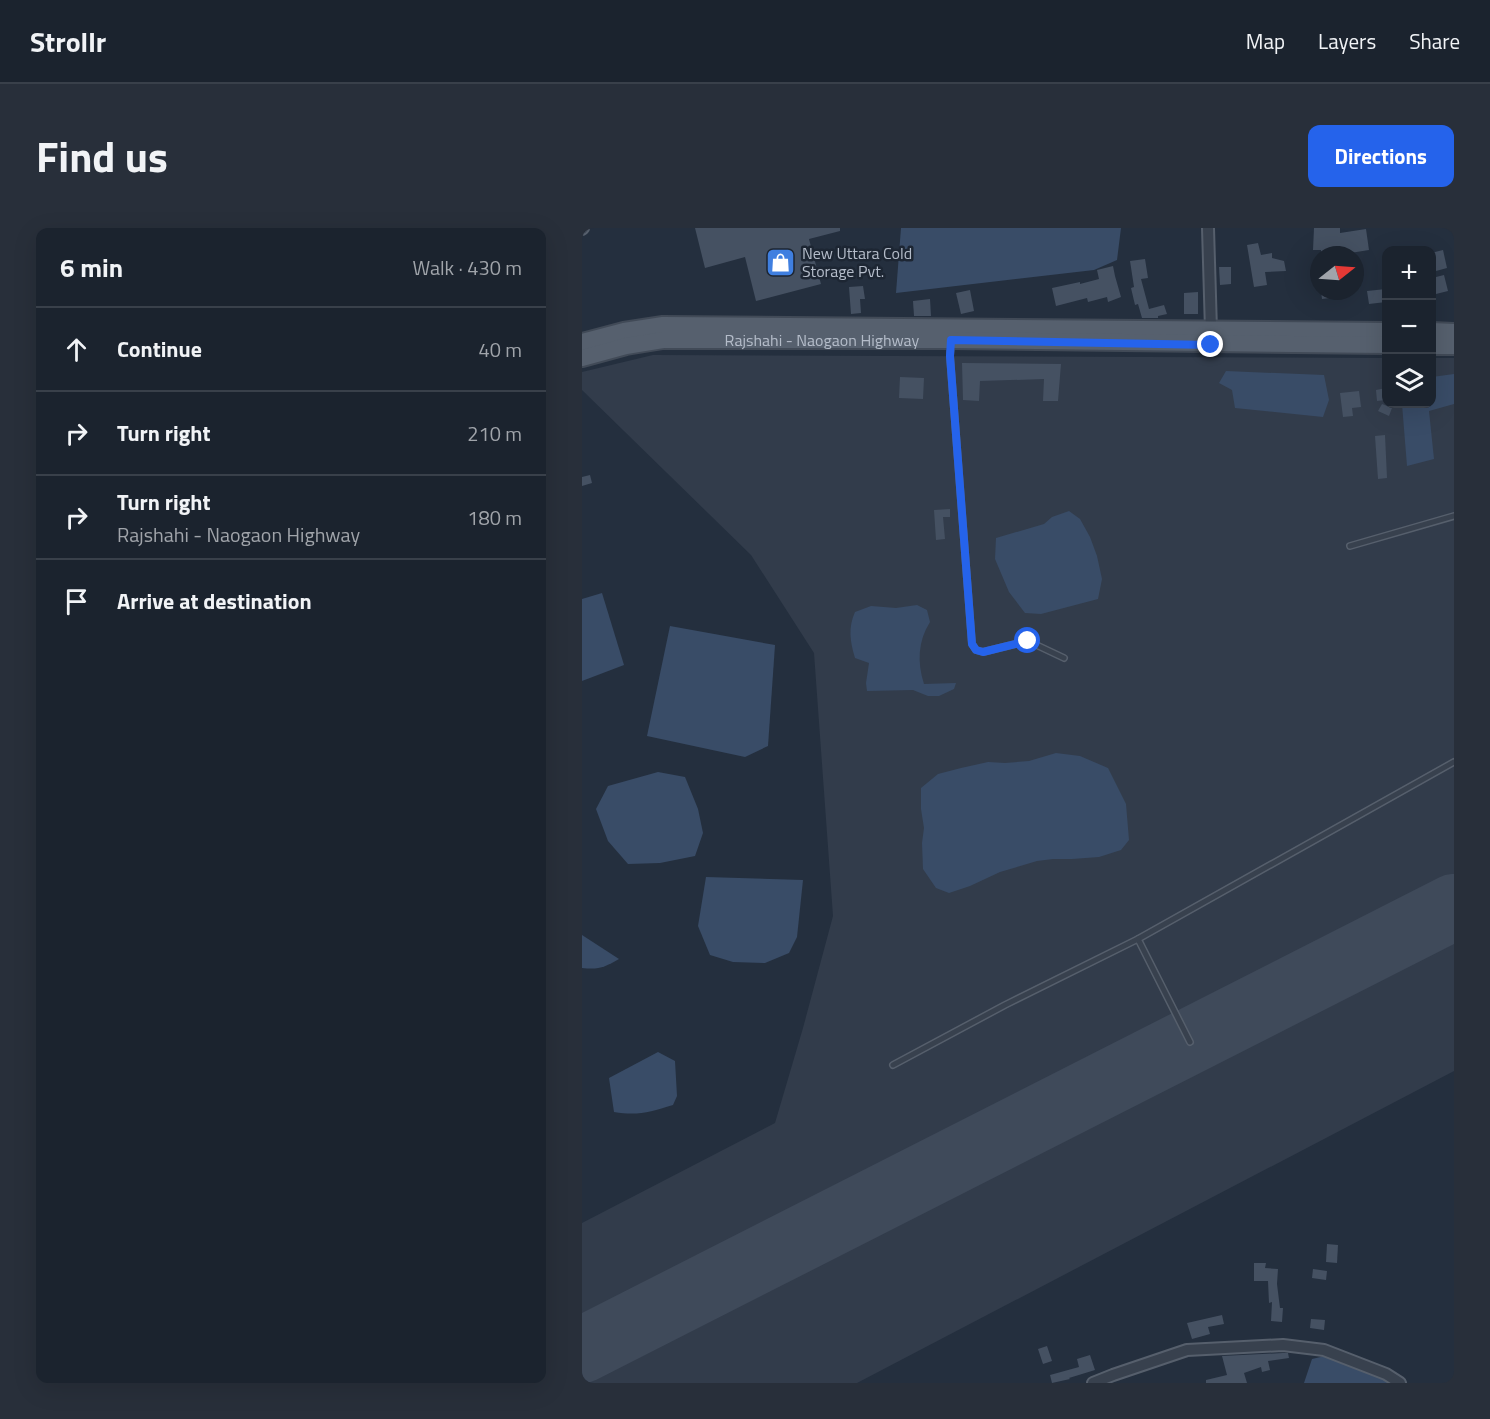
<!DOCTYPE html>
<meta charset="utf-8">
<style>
:root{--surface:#1b232e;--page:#282f3a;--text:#f1f3f6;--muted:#a0a4aa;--line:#39404a;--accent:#2563eb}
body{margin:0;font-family:"Titillium Web",sans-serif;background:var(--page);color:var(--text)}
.controls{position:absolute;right:18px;top:18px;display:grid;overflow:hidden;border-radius:12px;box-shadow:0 6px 24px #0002}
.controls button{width:54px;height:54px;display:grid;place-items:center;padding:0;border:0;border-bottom:2px solid var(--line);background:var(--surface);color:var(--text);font:30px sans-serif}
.compass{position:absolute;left:728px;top:18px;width:54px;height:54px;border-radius:50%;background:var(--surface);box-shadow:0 6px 24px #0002;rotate:73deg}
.stop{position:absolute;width:18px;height:18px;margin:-14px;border:4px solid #2563eb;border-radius:50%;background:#fff}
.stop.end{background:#2563eb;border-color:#fff;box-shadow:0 2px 6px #0008}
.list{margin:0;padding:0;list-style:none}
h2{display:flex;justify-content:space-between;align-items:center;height:78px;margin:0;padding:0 24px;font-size:26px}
h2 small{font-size:20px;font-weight:400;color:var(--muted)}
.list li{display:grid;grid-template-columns:39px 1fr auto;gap:18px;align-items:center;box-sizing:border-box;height:84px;padding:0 24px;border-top:2px solid var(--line)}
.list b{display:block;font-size:22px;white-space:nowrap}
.list p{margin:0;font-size:20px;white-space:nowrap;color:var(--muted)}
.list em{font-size:20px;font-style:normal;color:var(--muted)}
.icon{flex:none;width:33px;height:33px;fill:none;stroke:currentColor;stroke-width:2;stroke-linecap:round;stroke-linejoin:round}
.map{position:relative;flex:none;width:872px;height:1155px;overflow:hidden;border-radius:12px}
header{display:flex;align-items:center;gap:36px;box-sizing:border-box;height:84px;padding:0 30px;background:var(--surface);border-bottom:2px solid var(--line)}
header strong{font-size:28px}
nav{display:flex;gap:33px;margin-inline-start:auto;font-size:21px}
.intro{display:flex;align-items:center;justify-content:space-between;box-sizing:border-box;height:144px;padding:0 36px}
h1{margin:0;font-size:42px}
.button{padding:15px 27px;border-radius:12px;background:var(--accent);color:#fff;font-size:21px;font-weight:700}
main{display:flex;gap:36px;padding:0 36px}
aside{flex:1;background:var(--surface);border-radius:12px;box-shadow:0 6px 24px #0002}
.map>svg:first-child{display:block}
.airport{fill:#323c4b}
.water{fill:#394c67}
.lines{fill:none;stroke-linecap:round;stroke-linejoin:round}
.runway{stroke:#3f4a5a;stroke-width:66}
.building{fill:#455162}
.service-casing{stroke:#565f6c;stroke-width:8}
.minor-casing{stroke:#565f6c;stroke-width:14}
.primary-casing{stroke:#414a57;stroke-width:20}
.service{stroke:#38414e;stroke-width:5}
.minor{stroke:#38414e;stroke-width:10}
.primary{stroke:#56606e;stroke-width:16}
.route{stroke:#2563eb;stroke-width:8}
.labels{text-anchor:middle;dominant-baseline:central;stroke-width:5;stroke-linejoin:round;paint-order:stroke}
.poi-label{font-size:16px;fill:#b4bcc9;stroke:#1d2633;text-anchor:start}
.street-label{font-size:16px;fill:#b4bcc9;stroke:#1d2633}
</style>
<header>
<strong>Strollr</strong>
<nav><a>Map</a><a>Layers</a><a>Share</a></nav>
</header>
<div class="intro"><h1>Find us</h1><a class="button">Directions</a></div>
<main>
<aside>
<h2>6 min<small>Walk · 430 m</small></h2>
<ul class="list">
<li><svg class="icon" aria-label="ahead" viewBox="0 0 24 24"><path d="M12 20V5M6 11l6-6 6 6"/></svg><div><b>Continue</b></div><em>40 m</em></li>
<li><svg class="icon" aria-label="right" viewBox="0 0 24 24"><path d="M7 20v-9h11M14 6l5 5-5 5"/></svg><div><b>Turn right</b></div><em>210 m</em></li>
<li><svg class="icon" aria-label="right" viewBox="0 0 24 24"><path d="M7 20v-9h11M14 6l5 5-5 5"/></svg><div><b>Turn right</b><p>Rajshahi - Naogaon Highway</p></div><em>180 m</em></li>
<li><svg class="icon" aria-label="arrive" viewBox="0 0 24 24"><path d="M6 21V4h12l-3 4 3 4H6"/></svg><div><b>Arrive at destination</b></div></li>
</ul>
</aside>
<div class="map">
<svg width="872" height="1155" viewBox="0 0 872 1155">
<rect width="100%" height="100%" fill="#242f3e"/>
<path class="airport" d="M71,127L804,130V176H850V130H872V843L275,1155H0V995L193,895L221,800L251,688L232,425L169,327L0,162V144Z"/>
<g class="water">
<path d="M319,0H539L535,32L512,42L314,65Z"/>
<path d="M644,143L742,147L747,172L741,189L653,180L650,162L637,155Z"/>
<path d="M872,146V176L847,183L852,231L825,238L820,176H850V149Z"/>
<path d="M487,283L498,291L508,309L515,328L520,351L516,371L459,386L443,385L427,364L413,331L414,310L462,296L470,289Z"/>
<path d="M20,365L42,437L0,453V371Z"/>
<path d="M335,377L345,382L348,394C336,413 335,434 342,456L374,455L372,461L357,468H346L331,462L285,463L284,455L287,435L273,430C268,413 266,400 273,384L289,378L314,380Z"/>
<path d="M88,398L193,417L186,518L163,529L65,508Z"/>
<path d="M474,525L498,528L526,540L544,576L547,612L539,622L517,629L490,631H471L455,633L418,644L388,658L367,665L354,660L341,641L340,615L342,600L339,581V560L356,546L379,540L406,534L423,535L447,533Z"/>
<path d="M76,544L103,549L116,581L121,605L113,628L78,635L46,636L26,613L14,581L26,558Z"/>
<path d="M124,649L221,652L215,709L207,725L183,735L151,734L128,727L116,698Z"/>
<path d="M0,707L37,731C23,739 17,742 0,740Z"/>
<path d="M76,824L93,833L95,868L91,877C68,884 56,888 32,884L27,850Z"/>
<path d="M747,1127L804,1152L809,1155H722L730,1131Z"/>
</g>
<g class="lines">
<path class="runway" d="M0,1122L872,679"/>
</g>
<g class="building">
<path d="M113,0H258V3L227,11L239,56L174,73L163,29L123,40Z"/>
<path d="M732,0H758V5L784,1L787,22L762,26L739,25V22H731Z"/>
<path d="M676,15L679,27L690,25V30L702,33L704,43L683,44L685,57L672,59L665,17Z"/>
<path d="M861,22L865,40L854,43L849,25Z"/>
<path d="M563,31L566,50L559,51L567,81L582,77L585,86L576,88V90H560L556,76L553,77L549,60L552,59L548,33Z"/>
<path d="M531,38L533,48L539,69L526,74L525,69L506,74L505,70L474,78L470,60L498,54V56L517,51L515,42Z"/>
<path d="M637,39H649V56L638,57Z"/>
<path d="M862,47L866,63L854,66L850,50Z"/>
<path d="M281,58L283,71H278L279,85L269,86L267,59Z"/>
<path d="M804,61V74L787,76L785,63Z"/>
<path d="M388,62L392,83L379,86L374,65Z"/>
<path d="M739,63H764V68L740,71Z"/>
<path d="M616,64V86H602V65Z"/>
<path d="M348,71L349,88H332L331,73Z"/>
<path d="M380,135L479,136L476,173H461L462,151L398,153L397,173L381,172Z"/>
<path d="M318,149L342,150L341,171L317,170Z"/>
<path d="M804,160V172L795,173L794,162Z"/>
<path d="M777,163L779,179L770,180L771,188L761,189L758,165Z"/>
<path d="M800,176L810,180L807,188L796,183Z"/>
<path d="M803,207L805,250L796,251L793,208Z"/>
<path d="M8,247L10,255L0,258V249Z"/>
<path d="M368,281V289H361L363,311L354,312L352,282Z"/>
<path d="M745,1016L756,1017L755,1035L744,1034Z"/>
<path d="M672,1035H684L683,1040L696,1041L695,1056L698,1080H701L700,1094L689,1093L690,1074L687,1075L686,1053H672Z"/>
<path d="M731,1041L745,1043L744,1052L730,1050Z"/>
<path d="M640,1087L642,1096L626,1099L628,1106L610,1111L605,1095Z"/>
<path d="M729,1091L743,1092L742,1102L728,1100Z"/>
<path d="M465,1118L470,1133L461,1136L456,1121Z"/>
<path d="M701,1125H706L707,1130L686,1133L688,1142L680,1144L679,1139L662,1145L665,1155H624V1152L645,1147L640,1128Z"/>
<path d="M508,1127L513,1142L487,1150L488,1151L470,1155L468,1147L497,1139L495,1131Z"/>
</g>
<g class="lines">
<defs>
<g id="service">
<path d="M369,114L368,128L390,416L394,422L401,424L446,413L482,430"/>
<path d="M768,318L872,288"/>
<path d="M608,814L556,711L872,534"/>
<path d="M311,837L423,777L556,711"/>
</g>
<g id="minor">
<path d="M626,0L629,102"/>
<path d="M0,1L1,0"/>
<path d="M511,1155L531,1147L605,1122L701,1117L742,1122L804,1146L818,1155"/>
</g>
<g id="primary">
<path d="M850,103L872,104"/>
<path d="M0,114L42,103L81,97C322,98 563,100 804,103"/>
<path d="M850,118H872"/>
<path id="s1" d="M0,130L44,118L81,112H369L804,117"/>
</g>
</defs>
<use href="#service" class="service-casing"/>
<use href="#minor" class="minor-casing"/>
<use href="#primary" class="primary-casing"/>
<use href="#service" class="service"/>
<use href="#minor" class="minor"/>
<use href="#primary" class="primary"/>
</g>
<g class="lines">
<path class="route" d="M446,413L401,424L394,422L390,416L368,128L369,112L629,117"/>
</g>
<defs>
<symbol id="shop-square" viewBox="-11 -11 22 22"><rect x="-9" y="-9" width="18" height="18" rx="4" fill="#3f7fe0" stroke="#1d2633"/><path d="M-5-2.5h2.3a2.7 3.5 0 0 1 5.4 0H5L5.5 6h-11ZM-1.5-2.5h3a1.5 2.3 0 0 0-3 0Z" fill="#fff"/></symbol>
</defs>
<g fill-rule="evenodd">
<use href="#shop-square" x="182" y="18" width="33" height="33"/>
</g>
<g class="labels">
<g class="poi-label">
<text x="220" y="25">New Uttara Cold<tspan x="220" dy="18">Storage Pvt.</tspan></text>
</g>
<g class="street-label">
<text stroke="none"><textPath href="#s1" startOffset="242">Rajshahi - Naogaon Highway</textPath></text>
</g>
</g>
</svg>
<div class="controls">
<button>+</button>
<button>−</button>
<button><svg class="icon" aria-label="layers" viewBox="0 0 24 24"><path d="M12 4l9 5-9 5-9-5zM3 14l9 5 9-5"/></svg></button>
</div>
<svg class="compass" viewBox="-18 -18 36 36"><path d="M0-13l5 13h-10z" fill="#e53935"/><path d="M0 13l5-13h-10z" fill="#a0a4aa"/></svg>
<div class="stop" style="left:446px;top:413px"></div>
<div class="stop end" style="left:629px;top:117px"></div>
</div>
</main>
